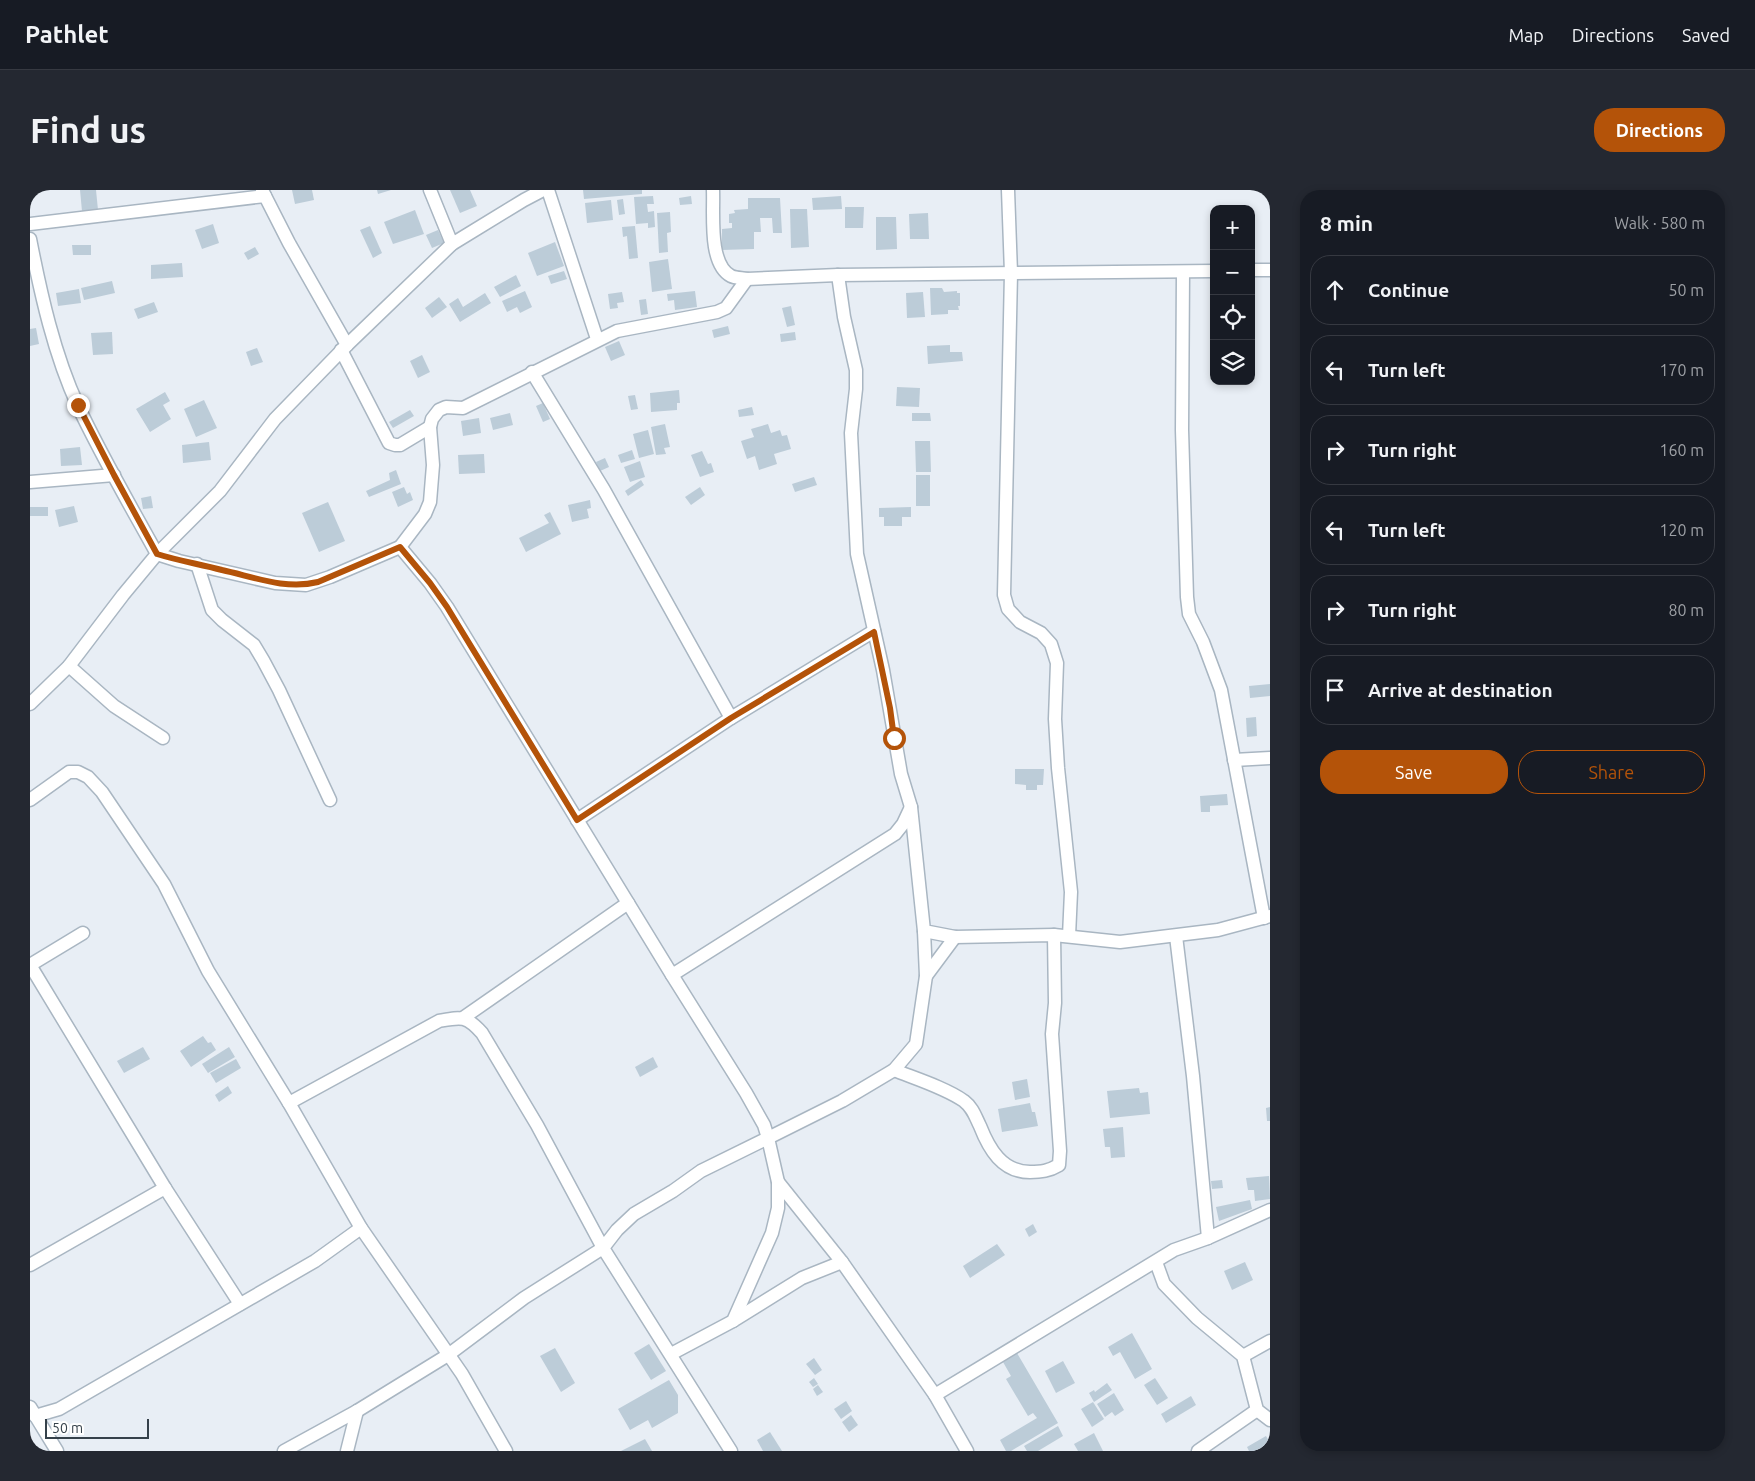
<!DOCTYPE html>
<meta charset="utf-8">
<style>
:root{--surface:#171b24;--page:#242831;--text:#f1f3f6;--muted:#9ea1a6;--line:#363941;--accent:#b45309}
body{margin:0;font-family:Ubuntu,sans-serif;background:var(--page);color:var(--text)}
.controls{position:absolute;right:15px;top:15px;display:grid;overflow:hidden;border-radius:10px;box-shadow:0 2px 8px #0003}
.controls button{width:45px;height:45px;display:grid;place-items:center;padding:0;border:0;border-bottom:1px solid var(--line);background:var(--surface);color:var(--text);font:25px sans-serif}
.scale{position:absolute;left:15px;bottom:12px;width:104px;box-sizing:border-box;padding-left:5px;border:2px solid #35414a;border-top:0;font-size:14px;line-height:18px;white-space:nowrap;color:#35414a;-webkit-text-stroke:4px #fff;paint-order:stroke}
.stop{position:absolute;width:15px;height:15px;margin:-11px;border:4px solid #b45309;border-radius:50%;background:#fff}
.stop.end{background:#b45309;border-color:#fff;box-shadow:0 1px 5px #0008}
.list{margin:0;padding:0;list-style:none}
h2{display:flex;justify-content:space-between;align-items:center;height:65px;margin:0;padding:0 20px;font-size:21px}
h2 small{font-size:16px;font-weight:400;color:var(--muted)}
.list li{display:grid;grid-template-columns:32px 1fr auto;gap:15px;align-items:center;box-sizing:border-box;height:70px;margin:0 10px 10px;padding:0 10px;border:1px solid var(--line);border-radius:20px}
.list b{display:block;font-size:19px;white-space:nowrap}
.list em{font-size:16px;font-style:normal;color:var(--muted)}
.actions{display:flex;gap:10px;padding:15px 20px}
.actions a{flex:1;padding:11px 0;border:1px solid var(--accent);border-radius:20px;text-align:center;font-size:18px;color:var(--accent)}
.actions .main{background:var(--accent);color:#fff}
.icon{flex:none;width:28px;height:28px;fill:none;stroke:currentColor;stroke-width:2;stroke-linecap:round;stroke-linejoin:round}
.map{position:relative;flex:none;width:1240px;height:1261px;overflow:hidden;border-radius:20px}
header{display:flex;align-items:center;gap:30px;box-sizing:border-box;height:70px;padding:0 25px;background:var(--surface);border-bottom:1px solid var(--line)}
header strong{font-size:24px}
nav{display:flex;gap:28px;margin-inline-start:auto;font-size:18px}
.intro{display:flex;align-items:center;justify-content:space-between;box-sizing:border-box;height:120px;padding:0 30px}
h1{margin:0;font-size:35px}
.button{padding:12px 22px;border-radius:20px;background:var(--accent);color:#fff;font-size:18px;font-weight:700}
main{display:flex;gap:30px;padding:0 30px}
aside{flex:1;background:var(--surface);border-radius:20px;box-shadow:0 2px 8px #0003}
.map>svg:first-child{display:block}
.building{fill:#bcccd8}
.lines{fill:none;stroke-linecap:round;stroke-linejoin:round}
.street-casing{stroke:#a9b6c2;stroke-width:15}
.street{stroke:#fff;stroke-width:12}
.route{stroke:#b45309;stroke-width:6}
</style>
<header>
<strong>Pathlet</strong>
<nav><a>Map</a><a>Directions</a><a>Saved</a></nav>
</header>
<div class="intro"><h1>Find us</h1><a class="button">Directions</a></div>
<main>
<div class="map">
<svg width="1240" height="1261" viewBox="0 0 1240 1261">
<rect width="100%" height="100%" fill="#e8eef5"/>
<g class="building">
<path d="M50,0H66L68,20L52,21Z"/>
<path d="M262,0H282L284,10L265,14Z"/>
<path d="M347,0H361L348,4Z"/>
<path d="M420,0H440L447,16L430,23Z"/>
<path d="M553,0H612V4L554,9Z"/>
<path d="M623,6L624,14H617L618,22L624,21L625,37L618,38V33L606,34L604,7Z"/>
<path d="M661,6L662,14L650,15L649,8Z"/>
<path d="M811,6L812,19L783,20L782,8Z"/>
<path d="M718,8H750L752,43H743L742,28H730L731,42H724V59L692,60V39L702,38V33H699V24L705,23L704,20L718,19Z"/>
<path d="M593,9L595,24L589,25L587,10Z"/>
<path d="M581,10L583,30L557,33L555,13Z"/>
<path d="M815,17H834L833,38H815Z"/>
<path d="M760,19H777L779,57L761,58Z"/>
<path d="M385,20L394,44L363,54L354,32Z"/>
<path d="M640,22L641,42L637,43L638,62L629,63L627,23Z"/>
<path d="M898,23L899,49H880L879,24Z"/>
<path d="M846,27H866L867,59L846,60Z"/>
<path d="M183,34L189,53L172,59L165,40Z"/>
<path d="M340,36L352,63L343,68L330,40Z"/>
<path d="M605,36L608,68L599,69L597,46L593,47L592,37Z"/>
<path d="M408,40L414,53L402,58L396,45Z"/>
<path d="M525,52L534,76L507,86L498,63Z"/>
<path d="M42,55H61V65H43Z"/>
<path d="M225,57L229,64L218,70L214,63Z"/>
<path d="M638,69L642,99L622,102L619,72Z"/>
<path d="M152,73L153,87L121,89V75Z"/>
<path d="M534,81L537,89L521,94L518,86Z"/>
<path d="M486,85L491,96L470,107L464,97Z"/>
<path d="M82,91L85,103L54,110L51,98Z"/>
<path d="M900,98H912L914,102L927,101V103H930V116H928L929,120H918V124L901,125Z"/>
<path d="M49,99L51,113L28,116L26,103Z"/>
<path d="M495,101L502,117L490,123L487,117L477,122L472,111Z"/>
<path d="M665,101L667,117L645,120L644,110L638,111L637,104Z"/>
<path d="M592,102L594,112L587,113L588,118L580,119L578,104Z"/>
<path d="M893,102L895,127L877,128L876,103Z"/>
<path d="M455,103L461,113L430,132L419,114L428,108L433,117Z"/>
<path d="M409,107L417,117L402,128L395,118Z"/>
<path d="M616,109L618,124L611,125L609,110Z"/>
<path d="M124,112L128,122L108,129L104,119Z"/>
<path d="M761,116L765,135L757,137L752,118Z"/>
<path d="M698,136L700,144L684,148L682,140Z"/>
<path d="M6,138L9,154L0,156V139Z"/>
<path d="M82,142L83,164L63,165L61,143Z"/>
<path d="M765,142L766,150L751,152L750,144Z"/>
<path d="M589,151L595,165L581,171L575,157Z"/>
<path d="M920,155V162H932L933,171L898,174L897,156Z"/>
<path d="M227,158L233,172L221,176L216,162Z"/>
<path d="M392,165L400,182L388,188L380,171Z"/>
<path d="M867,197L890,198L889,217L866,216Z"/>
<path d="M649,200L650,213H647V220L621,222L620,203Z"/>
<path d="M135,202L140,211L133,215L141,229L120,242L106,219Z"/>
<path d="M605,205L608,219L601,220L598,206Z"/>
<path d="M174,210L187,238L166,247L154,219Z"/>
<path d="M513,213L520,229L513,232L506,216Z"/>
<path d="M722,217L724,225L709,227L708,220Z"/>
<path d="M380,220L384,226L363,238L359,232Z"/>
<path d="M480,223L483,235L463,240L460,228Z"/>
<path d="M882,223H900L901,231H882Z"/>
<path d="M449,228L451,243L433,246L431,231Z"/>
<path d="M635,234L640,257L634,258L636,264L626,265L621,237Z"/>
<path d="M738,234L741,243L750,240L752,246L757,245L761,259L744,264L747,274L729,280L725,266L717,269L711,251L724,247L721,239Z"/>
<path d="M618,240L624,264L609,268L603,244Z"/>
<path d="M885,251H900L901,282H886Z"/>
<path d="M179,252L181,270L153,273L152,255Z"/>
<path d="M50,257L52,275L31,276L30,259Z"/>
<path d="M602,260L605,269L591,273L588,265Z"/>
<path d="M672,261L678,274L681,273L684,282L670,287L661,265Z"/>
<path d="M454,264L455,283L429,284L428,265Z"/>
<path d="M575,268L579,277L570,281L566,272Z"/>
<path d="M610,271L615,287L600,292L594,277Z"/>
<path d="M366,280L371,294L339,307L336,301L360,290L359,283Z"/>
<rect x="886" y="285" width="14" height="31"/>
<path d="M784,287L787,295L765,302L762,294Z"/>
<path d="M611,290L614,295L598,306L595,301Z"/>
<path d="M374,297L377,304L380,302L383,310L368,317L362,302Z"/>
<path d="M670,297L675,305L661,315L655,307Z"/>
<path d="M121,306L123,318L113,319L111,308Z"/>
<path d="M560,310L561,318L557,319L559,328L542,332L538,315Z"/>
<path d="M298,312L315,351L289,362L272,323Z"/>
<path d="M44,316L48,332L29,337L25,320Z"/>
<rect x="0" y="317" width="18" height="9"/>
<path d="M881,317V327H872V336H854V327H849V318Z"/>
<path d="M520,322L531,344L496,362L489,348L519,333L514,325Z"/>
<path d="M1240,494V506L1220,508L1219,496Z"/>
<path d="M1226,527L1227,546L1217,547L1216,528Z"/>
<path d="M985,579H1014L1013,595H1007V600H996V595L985,594Z"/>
<path d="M1197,604L1198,615L1180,616V622H1171L1170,606Z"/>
<path d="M173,846L178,853L181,852L186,860L161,877L150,861Z"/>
<path d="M113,857L120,869L94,883L87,871Z"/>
<path d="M199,857L205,867L178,883L172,874Z"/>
<path d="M623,867L628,877L610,887L605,877Z"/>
<path d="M206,869L211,878L186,893L180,883Z"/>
<path d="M997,889L1000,907L985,910L982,892Z"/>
<path d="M198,896L202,903L189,912L185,905Z"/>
<path d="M1109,898L1110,903L1118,902L1120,924L1080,928L1077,901Z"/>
<path d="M1000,913L1002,922H1005L1008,936L972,942L968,919Z"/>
<path d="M1240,917V931H1237L1236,918Z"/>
<path d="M1093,937L1095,967L1081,968L1080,957H1075L1073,939Z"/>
<path d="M1239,986L1240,1009L1225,1011L1224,1000H1218L1216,988Z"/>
<path d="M1192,990L1193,998L1182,999L1181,991Z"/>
<path d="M1220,1010L1222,1019L1189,1031L1186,1017Z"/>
<path d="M1003,1034L1007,1042L999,1047L995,1039Z"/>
<path d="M967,1054L975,1065L940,1088L933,1076Z"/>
<path d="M1215,1072L1223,1090L1202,1100L1194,1081Z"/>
<path d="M1102,1143L1122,1179L1105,1189L1090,1162L1083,1166L1078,1157Z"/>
<path d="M619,1154L636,1181L621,1190L604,1163Z"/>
<path d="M525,1158L545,1193L531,1202L510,1166Z"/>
<path d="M987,1163L1028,1233L981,1261H976L970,1250L1007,1228L1003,1223L998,1226L976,1189L981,1186L973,1172Z"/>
<path d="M784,1168L792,1180L785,1185L776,1174Z"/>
<path d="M1033,1171L1045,1193L1026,1203L1015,1181Z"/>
<path d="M784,1188L788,1194L783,1197L779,1192Z"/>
<path d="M1125,1188L1138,1208L1127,1215L1114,1195Z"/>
<path d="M639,1190L648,1205V1223L622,1238L618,1230L600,1240L588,1219Z"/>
<path d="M1077,1193L1082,1200L1064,1212L1059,1203L1064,1200L1065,1202Z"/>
<path d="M788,1195L793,1202L787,1206L783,1199Z"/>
<path d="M1084,1203L1094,1220L1085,1226L1082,1222L1075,1227L1067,1214Z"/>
<path d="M1161,1206L1166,1215L1136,1233L1131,1224Z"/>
<path d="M816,1211L822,1221L811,1229L804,1219Z"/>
<path d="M1063,1212L1074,1229L1062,1237L1051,1219Z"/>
<path d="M821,1225L828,1235L819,1242L812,1232Z"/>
<path d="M1028,1236L1033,1246L1008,1261H997L994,1256Z"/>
<path d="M740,1242L752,1261H733L727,1250Z"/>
<path d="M1064,1243L1073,1261H1048L1044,1254Z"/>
<path d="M1236,1246L1240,1253V1261H1219L1217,1257Z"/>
<path d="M615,1249L622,1261H591Z"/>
</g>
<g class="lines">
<defs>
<g id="street">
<path d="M232,0L259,53L317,155"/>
<path d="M400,0L422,54"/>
<path d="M518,0L567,149"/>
<path d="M683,0C684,23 678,74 701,86C705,88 712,88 717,89L808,85L1184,81"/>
<path d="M978,0L981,83L974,405L978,419L990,432L1011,443L1021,454L1027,473L1025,529L1028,578L1041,702L1039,746"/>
<path d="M0,34L235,6"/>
<path d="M0,49C11,105 24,164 48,216C72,267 100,315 127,364L149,371L245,393L276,395L300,387L370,357L400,393L417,417L642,785L716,903L734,935L738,948L671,981L643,1001L604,1024L587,1040L573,1058L701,1261"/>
<path d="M1221,80H1240"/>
<path d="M1153,82L1152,240L1157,407L1159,424L1173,452L1191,500L1234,728"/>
<path d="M808,85L814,127L826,180V199L821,243L827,364L853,480L871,584L881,617L894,741L925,747L1024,745L1090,752L1188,740L1240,726"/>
<path d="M311,160L359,253L365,255H370L400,237"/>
<path d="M502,182L574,300L701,528L844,441"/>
<path d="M0,292L84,285"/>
<path d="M370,357L395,324L400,312L403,275L400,237L402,229L409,220L416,217L433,218L587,141L687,122L696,118L717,89"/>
<path d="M167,374L182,420L192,430L224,455L233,470L249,500L300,610"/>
<path d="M39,476L84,516L133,548"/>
<path d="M0,514L39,476L93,405L127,364L190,301L245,229L317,155L422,54L494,10L513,0"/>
<path d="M1204,570L1240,568"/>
<path d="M0,610L39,582H48L58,587L72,602L134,694L178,781L259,913L331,1038L432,1184L476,1261"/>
<path d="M547,630L701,528"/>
<path d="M1146,746L1163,886L1178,1048"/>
<path d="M0,775L135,998L210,1114"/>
<path d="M0,775L53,743"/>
<path d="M642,785L865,644L873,634L881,617"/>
<path d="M896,786L925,747"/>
<path d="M433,828L598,713"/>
<path d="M864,880C884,888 916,898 934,911C943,918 945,926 950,936C959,959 972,982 1000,982C1011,982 1019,981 1029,975L1030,961L1022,844L1025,813L1024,745"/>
<path d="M748,992L812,1072L905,1205L937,1261"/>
<path d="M1126,1072L1134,1094L1167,1128L1213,1166L1227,1220L1240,1230"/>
<path d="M0,1075L135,998"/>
<path d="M703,1131L772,1088L812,1072"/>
<path d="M641,1164L703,1131L742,1043L748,1018V992L738,948L812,911L864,880L886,854L896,786L894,741"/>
<path d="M1213,1166L1240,1151"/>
<path d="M905,1205L1144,1060L1178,1048L1240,1020"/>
<path d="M0,1217L27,1261"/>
<path d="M5,1226L29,1219L285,1071L331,1038"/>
<path d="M254,1261L327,1221L418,1165L494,1108L573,1058L507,935L452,843C436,825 431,827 409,831L259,913"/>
<path d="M317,1261L327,1221"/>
<path d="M1168,1261L1227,1220"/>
</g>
</defs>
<use href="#street" class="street-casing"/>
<use href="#street" class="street"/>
</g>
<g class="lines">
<path class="route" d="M48,215L84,285L127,364C149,371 170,374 192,380C224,387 255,400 288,392L370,357L400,393L417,417L547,630L701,528L844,442L860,518L864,548"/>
</g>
</svg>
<div class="controls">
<button>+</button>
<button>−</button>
<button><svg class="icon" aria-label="locate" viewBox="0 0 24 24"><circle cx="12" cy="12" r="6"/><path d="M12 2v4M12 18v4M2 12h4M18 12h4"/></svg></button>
<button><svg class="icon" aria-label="layers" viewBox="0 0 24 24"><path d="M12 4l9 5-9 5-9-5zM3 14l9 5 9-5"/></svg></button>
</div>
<div class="scale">50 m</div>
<div class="stop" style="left:864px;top:548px"></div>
<div class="stop end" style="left:48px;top:215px"></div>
</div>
<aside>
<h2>8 min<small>Walk · 580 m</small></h2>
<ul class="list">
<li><svg class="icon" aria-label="ahead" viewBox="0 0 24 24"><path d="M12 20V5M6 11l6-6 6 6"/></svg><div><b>Continue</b></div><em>50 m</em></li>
<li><svg class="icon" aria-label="left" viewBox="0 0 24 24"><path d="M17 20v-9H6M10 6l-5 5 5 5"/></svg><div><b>Turn left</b></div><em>170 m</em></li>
<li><svg class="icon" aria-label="right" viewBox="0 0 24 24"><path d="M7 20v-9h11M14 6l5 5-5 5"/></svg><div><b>Turn right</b></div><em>160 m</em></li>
<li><svg class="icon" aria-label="left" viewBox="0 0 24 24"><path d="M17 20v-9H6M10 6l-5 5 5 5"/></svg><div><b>Turn left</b></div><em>120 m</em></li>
<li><svg class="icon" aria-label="right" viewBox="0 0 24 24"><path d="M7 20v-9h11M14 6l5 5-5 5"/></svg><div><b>Turn right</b></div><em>80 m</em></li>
<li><svg class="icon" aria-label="arrive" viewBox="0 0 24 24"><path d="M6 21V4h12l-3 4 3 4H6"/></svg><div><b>Arrive at destination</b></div></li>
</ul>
<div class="actions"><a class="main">Save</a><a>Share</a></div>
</aside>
</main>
